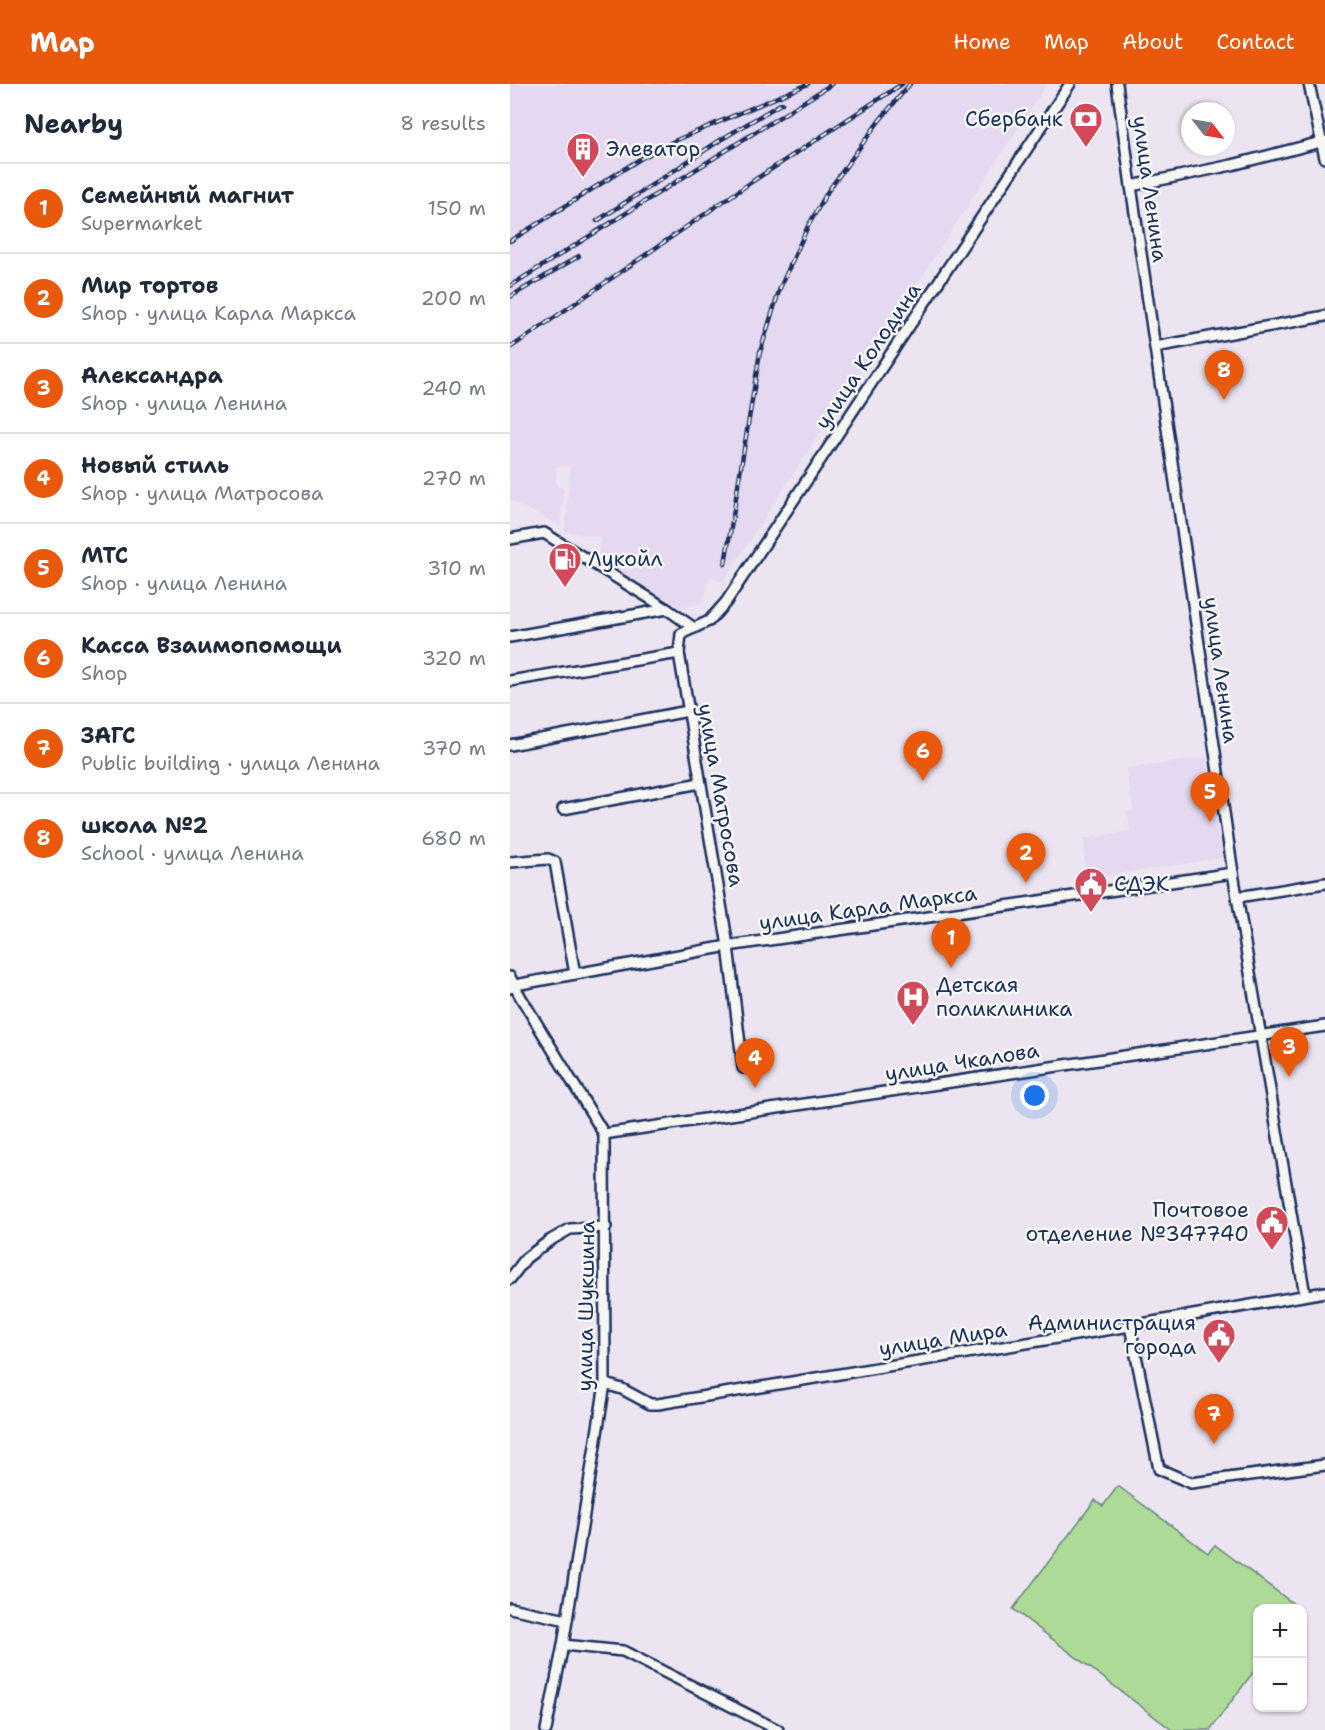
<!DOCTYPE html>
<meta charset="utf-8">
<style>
:root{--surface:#fff;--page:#f6f6f7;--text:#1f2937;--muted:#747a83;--line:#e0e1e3;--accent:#ea580c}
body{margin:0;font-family:"Shantell Sans",sans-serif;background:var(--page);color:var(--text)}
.controls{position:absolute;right:18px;bottom:18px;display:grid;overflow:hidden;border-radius:12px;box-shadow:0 2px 4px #0004}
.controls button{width:54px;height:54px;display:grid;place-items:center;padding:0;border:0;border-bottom:2px solid var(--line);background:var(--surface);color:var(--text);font:30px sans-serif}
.compass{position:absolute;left:671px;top:18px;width:54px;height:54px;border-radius:50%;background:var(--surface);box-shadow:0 2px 4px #0004;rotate:121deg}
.you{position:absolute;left:525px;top:1012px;width:21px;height:21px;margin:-15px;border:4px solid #fff;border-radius:50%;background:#1a73e8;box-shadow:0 0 0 9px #1a73e833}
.badge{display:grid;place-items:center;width:39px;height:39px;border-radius:50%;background:var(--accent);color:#fff;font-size:20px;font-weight:700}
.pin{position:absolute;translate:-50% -50px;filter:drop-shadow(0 2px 3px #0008)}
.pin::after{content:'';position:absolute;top:32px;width:21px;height:18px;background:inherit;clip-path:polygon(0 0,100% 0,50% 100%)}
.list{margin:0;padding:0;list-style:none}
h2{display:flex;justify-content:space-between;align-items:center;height:78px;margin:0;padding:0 24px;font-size:26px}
h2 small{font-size:20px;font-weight:400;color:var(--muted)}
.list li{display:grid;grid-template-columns:39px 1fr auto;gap:18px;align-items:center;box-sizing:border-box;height:90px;padding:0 24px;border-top:2px solid var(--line)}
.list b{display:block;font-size:22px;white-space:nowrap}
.list p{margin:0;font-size:20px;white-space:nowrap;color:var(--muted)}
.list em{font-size:20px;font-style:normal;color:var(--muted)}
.map{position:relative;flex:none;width:815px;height:1646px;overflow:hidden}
header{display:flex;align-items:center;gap:36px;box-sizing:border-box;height:84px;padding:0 30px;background:var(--accent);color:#fff}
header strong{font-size:28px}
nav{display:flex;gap:33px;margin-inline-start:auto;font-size:21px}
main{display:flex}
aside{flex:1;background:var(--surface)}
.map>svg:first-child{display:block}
.built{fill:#e4d9f0}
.green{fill:#aeda98;stroke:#64847b;stroke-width:1.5}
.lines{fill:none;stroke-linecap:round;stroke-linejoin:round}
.minor-casing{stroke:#1b2f5e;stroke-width:14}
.minor{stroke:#f6f6f2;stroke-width:9}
.rail-casing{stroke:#1b2f5e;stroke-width:4.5}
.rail{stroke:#f6f6f2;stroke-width:2;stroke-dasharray:7;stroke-linecap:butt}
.labels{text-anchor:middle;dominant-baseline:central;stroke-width:5;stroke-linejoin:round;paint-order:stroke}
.poi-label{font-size:21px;fill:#1b2f5e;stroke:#f6f6f2;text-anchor:start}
.street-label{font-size:21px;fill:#1b2f5e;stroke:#f6f6f2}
</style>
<header>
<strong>Map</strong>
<nav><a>Home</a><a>Map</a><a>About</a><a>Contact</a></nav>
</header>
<main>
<aside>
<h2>Nearby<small>8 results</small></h2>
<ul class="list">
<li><span class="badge">1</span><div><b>Семейный магнит</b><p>Supermarket</p></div><em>150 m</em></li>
<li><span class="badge">2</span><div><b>Мир тортов</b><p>Shop · улица Карла Маркса</p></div><em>200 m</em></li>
<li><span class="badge">3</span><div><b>Александра</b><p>Shop · улица Ленина</p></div><em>240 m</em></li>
<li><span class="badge">4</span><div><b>Новый стиль</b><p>Shop · улица Матросова</p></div><em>270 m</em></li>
<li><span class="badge">5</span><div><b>МТС</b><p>Shop · улица Ленина</p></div><em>310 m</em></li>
<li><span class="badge">6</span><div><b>Касса Взаимопомощи</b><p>Shop</p></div><em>320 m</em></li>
<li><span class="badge">7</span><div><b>ЗАГС</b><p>Public building · улица Ленина</p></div><em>370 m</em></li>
<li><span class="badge">8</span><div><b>школа №2</b><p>School · улица Ленина</p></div><em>680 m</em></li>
</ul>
</aside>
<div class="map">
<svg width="815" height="1646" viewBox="0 0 815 1646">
<rect width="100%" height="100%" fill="#ece5f1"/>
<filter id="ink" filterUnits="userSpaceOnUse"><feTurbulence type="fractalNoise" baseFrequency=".0167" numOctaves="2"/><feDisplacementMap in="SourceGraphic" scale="12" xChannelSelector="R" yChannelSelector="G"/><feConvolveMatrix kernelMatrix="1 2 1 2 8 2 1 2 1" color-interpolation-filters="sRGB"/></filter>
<g filter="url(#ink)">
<g class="built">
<path d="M0,0H537L213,498L200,492L193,519L173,524L87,477L90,453L55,448L60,382L47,383L46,402L54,404L50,442L0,416Z"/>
<path d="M696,673L712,774L575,795L574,755L620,747L617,728L623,727L616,685Z"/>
</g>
<path class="green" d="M608,1402L698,1469L705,1461L789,1524H748L747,1583L700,1646H662L503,1525L585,1416L593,1422Z"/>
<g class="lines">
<defs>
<g id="minor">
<path d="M607,0L621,102L723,789L795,1211"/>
<path d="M799,0L815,74"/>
<path d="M621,102L722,81L815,57"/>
<path d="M645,263L815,232"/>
<path d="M0,455L34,449L157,525"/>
<path d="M0,553L157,525L184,544"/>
<path d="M0,597L169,569"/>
<path d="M0,661L178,627"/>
<path d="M53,725L190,699"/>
<path d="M0,778L38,775L45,778L65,890"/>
<path d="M728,813L815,799"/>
<path d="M0,893L10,912L94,1050L95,1300L53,1561L36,1646"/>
<path d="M0,904L5,901L218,862L723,789"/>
<path d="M233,984L218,862L169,569L171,550L199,537L216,518L560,0"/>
<path d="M94,1050L815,942"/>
<path d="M0,1195L16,1174L39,1157L60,1145L96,1143"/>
<path d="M620,1242L649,1385L681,1399L815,1381"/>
<path d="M95,1300L112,1305L140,1320H148L620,1242L815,1208"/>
<path d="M0,1524L57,1536"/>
<path d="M53,1561L113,1567L268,1646"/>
</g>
</defs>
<use href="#minor" class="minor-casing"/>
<use href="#minor" class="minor"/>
<defs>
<g id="rail">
<path d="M87,137L212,55L272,19"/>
<path d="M0,157L130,75L162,58L298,0"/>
<path d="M0,202L322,0"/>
<path d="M0,213L69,172"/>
<path d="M0,264L243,97L392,0"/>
<path d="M215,480L250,268L270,204L298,142L318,107L369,37L400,0"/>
</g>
</defs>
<use href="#rail" class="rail-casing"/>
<use href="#rail" class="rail"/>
</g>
</g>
<defs>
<symbol id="bank-pin" viewBox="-11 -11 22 30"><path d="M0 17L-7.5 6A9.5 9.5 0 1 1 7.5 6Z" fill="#d1495b" stroke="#f6f6f2"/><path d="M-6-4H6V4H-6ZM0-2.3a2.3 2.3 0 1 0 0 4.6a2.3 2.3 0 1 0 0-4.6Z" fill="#fff"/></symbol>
<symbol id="building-pin" viewBox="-11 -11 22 30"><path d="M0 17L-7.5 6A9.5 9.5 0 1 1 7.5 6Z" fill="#d1495b" stroke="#f6f6f2"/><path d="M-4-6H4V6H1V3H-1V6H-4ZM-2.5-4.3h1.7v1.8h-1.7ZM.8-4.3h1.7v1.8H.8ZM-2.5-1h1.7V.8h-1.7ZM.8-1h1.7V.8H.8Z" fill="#fff"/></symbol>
<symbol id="fuel-pin" viewBox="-11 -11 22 30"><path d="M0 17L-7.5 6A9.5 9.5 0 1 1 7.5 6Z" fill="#d1495b" stroke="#f6f6f2"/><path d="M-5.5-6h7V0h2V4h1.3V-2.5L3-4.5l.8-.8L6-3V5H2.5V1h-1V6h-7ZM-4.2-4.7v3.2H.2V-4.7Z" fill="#fff"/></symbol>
<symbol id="civic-pin" viewBox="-11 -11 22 30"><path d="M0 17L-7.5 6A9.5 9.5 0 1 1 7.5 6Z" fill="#d1495b" stroke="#f6f6f2"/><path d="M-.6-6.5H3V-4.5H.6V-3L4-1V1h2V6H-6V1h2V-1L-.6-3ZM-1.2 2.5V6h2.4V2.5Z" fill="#fff"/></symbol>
<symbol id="hospital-pin" viewBox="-11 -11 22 30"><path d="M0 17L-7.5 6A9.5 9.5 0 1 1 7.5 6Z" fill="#d1495b" stroke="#f6f6f2"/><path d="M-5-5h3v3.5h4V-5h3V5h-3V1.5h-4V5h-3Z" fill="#fff"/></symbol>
</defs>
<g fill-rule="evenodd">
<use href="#bank-pin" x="557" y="16" width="38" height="52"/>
<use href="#building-pin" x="54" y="46" width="38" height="52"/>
<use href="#fuel-pin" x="36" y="456" width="38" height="52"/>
<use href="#civic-pin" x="562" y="781" width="38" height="52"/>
<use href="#hospital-pin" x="384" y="894" width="38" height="52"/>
<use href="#civic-pin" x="743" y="1119" width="38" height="52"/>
<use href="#civic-pin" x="690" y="1232" width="38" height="52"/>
</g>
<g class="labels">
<g class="poi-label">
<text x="553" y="35" text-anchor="end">Сбербанк</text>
<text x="96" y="65">Элеватор</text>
<text x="78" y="475">Лукойл</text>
<text x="604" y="800">СДЭК</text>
<text x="426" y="901">Детская<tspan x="426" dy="24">поликлиника</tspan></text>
<text x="739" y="1126" text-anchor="end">Почтовое<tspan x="739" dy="24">отделение №347740</tspan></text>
<text x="686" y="1239" text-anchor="end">Администрация<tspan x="686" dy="24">города</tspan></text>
</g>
<g class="street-label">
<text transform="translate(640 105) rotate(82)">улица Ленина</text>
<text transform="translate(358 272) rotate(-56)">улица Колодина</text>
<text transform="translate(711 586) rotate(82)">улица Ленина</text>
<text transform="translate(211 711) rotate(80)">улица Матросова</text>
<text transform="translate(358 824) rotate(-8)">улица Карла Маркса</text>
<text transform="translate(452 978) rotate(-9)">улица Чкалова</text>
<text transform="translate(76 1222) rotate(-89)">улица Шукшина</text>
<text transform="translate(433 1255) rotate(-9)">улица Мира</text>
</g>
</g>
</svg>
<div class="controls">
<button>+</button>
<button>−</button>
</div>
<svg class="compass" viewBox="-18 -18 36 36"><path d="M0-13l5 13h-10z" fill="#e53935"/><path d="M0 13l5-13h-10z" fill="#747a83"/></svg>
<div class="you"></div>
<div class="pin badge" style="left:441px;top:884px">1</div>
<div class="pin badge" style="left:516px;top:799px">2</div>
<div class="pin badge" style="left:779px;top:993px">3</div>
<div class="pin badge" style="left:245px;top:1004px">4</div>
<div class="pin badge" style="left:700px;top:738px">5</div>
<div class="pin badge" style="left:413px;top:697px">6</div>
<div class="pin badge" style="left:704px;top:1360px">7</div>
<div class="pin badge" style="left:714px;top:316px">8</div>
</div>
</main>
